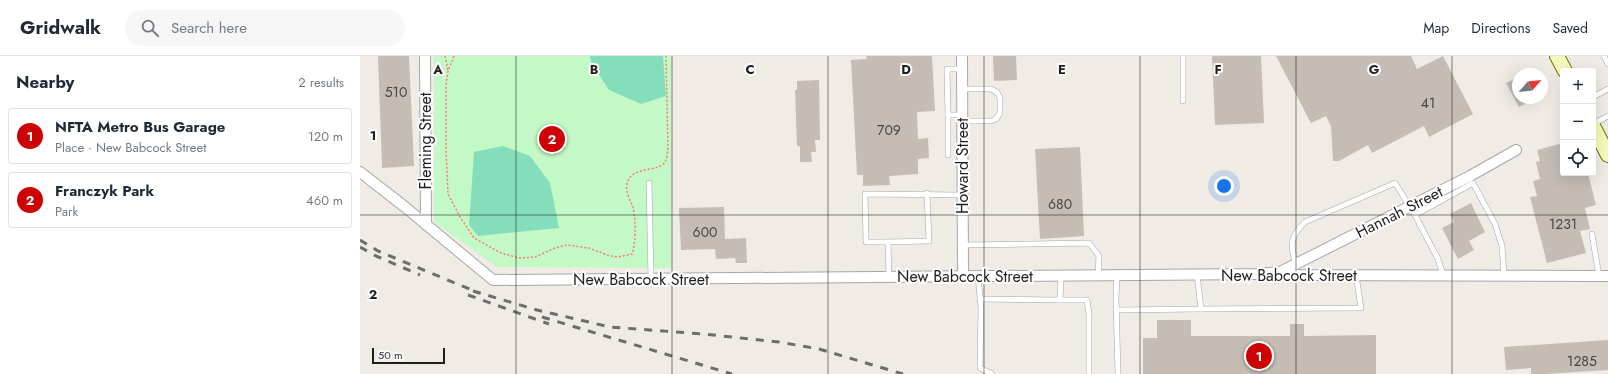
<!DOCTYPE html>
<meta charset="utf-8">
<style>
:root{--surface:#fff;--page:#f6f6f7;--text:#1f2937;--muted:#747a83;--line:#e0e1e3;--accent:#cc0203}
body{margin:0;font-family:Jost,sans-serif;background:var(--page);color:var(--text)}
.controls{position:absolute;right:12px;top:12px;display:grid;overflow:hidden;border-radius:4px;box-shadow:0 4px 16px #0002}
.controls button{width:36px;height:36px;display:grid;place-items:center;padding:0;border:0;border-bottom:1px solid var(--line);background:var(--surface);color:var(--text);font:20px sans-serif}
.compass{position:absolute;left:1152px;top:12px;width:36px;height:36px;border-radius:50%;background:var(--surface);box-shadow:0 4px 16px #0002;rotate:62deg}
.scale{position:absolute;left:12px;bottom:10px;width:73px;box-sizing:border-box;padding-left:4px;border:2px solid #1f1f1f;border-top:0;font-size:11px;line-height:14px;white-space:nowrap;color:#1f1f1f;-webkit-text-stroke:3px #fff;paint-order:stroke}
.you{position:absolute;left:864px;top:130px;width:14px;height:14px;margin:-10px;border:3px solid #fff;border-radius:50%;background:#1a73e8;box-shadow:0 0 0 6px #1a73e833}
.badge{display:grid;place-items:center;width:26px;height:26px;border-radius:50%;background:var(--accent);color:#fff;font-size:13px;font-weight:700}
.pin{position:absolute;translate:-50% -50%;border:2px solid #fff;box-shadow:0 1px 4px #0006}
.list{margin:0;padding:0;list-style:none}
h2{display:flex;justify-content:space-between;align-items:center;height:52px;margin:0;padding:0 16px;font-size:17px}
h2 small{font-size:13px;font-weight:400;color:var(--muted)}
.list li{display:grid;grid-template-columns:26px 1fr auto;gap:12px;align-items:center;box-sizing:border-box;height:56px;margin:0 8px 8px;padding:0 8px;border:1px solid var(--line);border-radius:4px}
.list b{display:block;font-size:15px;white-space:nowrap}
.list p{margin:0;font-size:13px;white-space:nowrap;color:var(--muted)}
.list em{font-size:13px;font-style:normal;color:var(--muted)}
.icon{flex:none;width:22px;height:22px;fill:none;stroke:currentColor;stroke-width:2;stroke-linecap:round;stroke-linejoin:round}
.map{position:relative;flex:none;width:1248px;height:318px;overflow:hidden}
header{display:flex;align-items:center;gap:24px;box-sizing:border-box;height:56px;padding:0 20px;background:var(--surface);border-bottom:1px solid var(--line)}
header strong{font-size:19px}
nav{display:flex;gap:22px;margin-inline-start:auto;font-size:14px}
.search{width:280px;height:36px;background:var(--page);display:flex;align-items:center;gap:10px;box-sizing:border-box;padding:0 14px;border-radius:22px;color:var(--muted);font-size:15px}
main{display:flex}
aside{flex:1;background:var(--surface)}
.map>svg:first-child{display:block}
.park{fill:#c3f9c7}
.pitch{fill:#84debb}
.building{fill:#c4bcb5}
.lines{fill:none;stroke-linecap:round;stroke-linejoin:round}
.service-casing{stroke:#a6a6a6;stroke-width:6}
.minor-casing{stroke:#a6a6a6;stroke-width:12}
.secondary-casing{stroke:#6a7606;stroke-width:16}
.path{stroke:#f87b6e;stroke-width:1.5;stroke-dasharray:2 2;stroke-linecap:butt}
.service{stroke:#fff;stroke-width:5}
.minor{stroke:#fff;stroke-width:10}
.secondary{stroke:#f6f9ba;stroke-width:14}
.rail{stroke:#6d6d6d;stroke-width:3;stroke-dasharray:8 8;stroke-linecap:butt}
.grid{fill:none;stroke:#1f1f1f;stroke-width:1;stroke-opacity:0.55}
.labels{text-anchor:middle;dominant-baseline:central;stroke-width:4;stroke-linejoin:round;paint-order:stroke}
.number-label{font-size:14px;fill:#484644}
.street-label{font-size:16px;fill:#1f1f1f;stroke:#fff}
.grid-label{font-size:13px;text-anchor:middle;font-weight:bold;fill:#1f1f1f;stroke:#fff;stroke-width:4;stroke-linejoin:round;paint-order:stroke}
</style>
<header>
<strong>Gridwalk</strong>
<div class="search"><svg class="icon" aria-label="search" viewBox="0 0 24 24"><circle cx="10" cy="10" r="6"/><path d="M15 15l6 6"/></svg>Search here</div>
<nav><a>Map</a><a>Directions</a><a>Saved</a></nav>
</header>
<main>
<aside>
<h2>Nearby<small>2 results</small></h2>
<ul class="list">
<li><span class="badge">1</span><div><b>NFTA Metro Bus Garage</b><p>Place · New Babcock Street</p></div><em>120 m</em></li>
<li><span class="badge">2</span><div><b>Franczyk Park</b><p>Park</p></div><em>460 m</em></li>
</ul>
</aside>
<div class="map">
<svg width="1248" height="318" viewBox="0 0 1248 318">
<rect width="100%" height="100%" fill="#f0ece5"/>
<path class="park" d="M74,0H311V212L137,211L74,166Z"/>
<g class="pitch">
<path d="M230,0H303L306,40L281,48L249,34L231,6Z"/>
<path d="M143,90L170,100L190,127L199,172L118,180L109,169L114,96Z"/>
</g>
<g class="building">
<path d="M18,0H49L54,110L22,112Z"/>
<path d="M506,0H572L575,55L557,56L558,83L568,82L569,102L558,103V118L529,120L530,129L503,130V119H497L491,4L507,3Z"/>
<path d="M633,0H656L657,24L634,25Z"/>
<path d="M852,0H901L904,67L855,69Z"/>
<path d="M916,0H1051L1057,13L1083,0L1113,58L1069,81L1064,70L1012,97L1008,89L979,105H973L971,70L966,60L951,67Z"/>
<path d="M1158,21V42H1176L1159,51L1146,27Z"/>
<path d="M459,24L460,84H455L456,96H451L452,106H440V90H437L435,34H437V25Z"/>
<path d="M1203,87V117H1228L1236,149L1225,152L1230,173L1220,175L1226,197L1187,207L1170,141L1177,140L1173,125L1180,123L1176,106L1180,105L1177,94Z"/>
<path d="M720,91L724,180L680,183L675,93Z"/>
<path d="M1111,147L1125,176L1109,185L1114,194L1098,203L1082,172L1094,166L1090,158Z"/>
<path d="M364,151L365,183L386,182L387,207H376L375,202L356,203L355,193L321,194L319,152Z"/>
<path d="M797,264H831V280H930V268H944V280L1016,279V318H783V282H797Z"/>
<path d="M1248,284V314L1186,318H1171V312L1146,314L1144,291Z"/>
</g>
<g class="lines">
<defs>
<g id="service">
<path d="M823,0V45"/>
<path d="M1244,0L1248,8"/>
<path d="M1233,41L1248,33"/>
<path d="M588,59L587,13H602"/>
<path d="M602,65H631L636,63L640,57V42L637,36L631,33H602"/>
<path d="M1233,68L1248,60"/>
<path d="M588,99V59H602"/>
<path d="M289,127L291,223"/>
<path d="M1232,178L1239,220"/>
<path d="M528,186L569,185L567,137"/>
<path d="M603,189L729,187L739,200L738,219"/>
<path d="M936,208C929,188 931,180 945,166L1035,127L1055,159"/>
<path d="M757,219L756,243L758,318"/>
<path d="M1083,219L1078,203L1055,159L1113,127L1135,168L1142,190L1144,219"/>
<path d="M618,220L621,252L620,312L632,318"/>
<path d="M701,220L700,244H727L729,258V318"/>
<path d="M529,221L528,186H506L505,138L603,139"/>
<path d="M620,243L700,244"/>
<path d="M841,253L1001,252L996,219"/>
<path d="M756,254L841,253L837,218"/>
</g>
<g id="minor">
<path d="M65,0L66,169"/>
<path d="M602,0L603,220"/>
<path d="M0,116L45,151L133,224L896,218L920,216L938,219L1248,220"/>
<path d="M920,216L1110,120L1156,94"/>
</g>
<g id="secondary">
<path d="M1197,0L1205,15"/>
<path d="M1233,70L1248,99"/>
</g>
</defs>
<use href="#service" class="service-casing"/>
<use href="#minor" class="minor-casing"/>
<use href="#secondary" class="secondary-casing"/>
<g class="path">
<path d="M85,0L88,15"/>
<path d="M94,0L88,15L86,29V95L88,138L100,161L114,182L141,197L159,202L175,201L195,192L206,189L229,192L250,200L258,201L272,198C276,187 276,164 273,152C271,145 265,136 267,128C271,109 298,117 305,106C307,103 307,98 308,94L306,0"/>
</g>
<use href="#service" class="service"/>
<use href="#minor" class="minor"/>
<use href="#secondary" class="secondary"/>
<g class="rail">
<path d="M0,184L18,195L119,237"/>
<path d="M0,191L16,200L60,219"/>
<path d="M113,235L177,254L250,271L343,278L419,286L459,293L543,318"/>
<path d="M108,239L189,268"/>
<path d="M182,261L372,318"/>
</g>
</g>
<path class="grid" d="M156,0V318M312,0V318M468,0V318M624,0V318M780,0V318M936,0V318M1092,0V318M0,159H1248"/>
<g class="labels">
<g class="number-label">
<text x="36" y="36">510</text>
<text x="1068" y="47">41</text>
<text x="529" y="74">709</text>
<text x="700" y="148">680</text>
<text x="1203" y="168">1231</text>
<text x="345" y="176">600</text>
<text x="1222" y="305">1285</text>
</g>
<g class="street-label">
<text transform="translate(65 85) rotate(-90)">Fleming Street</text>
<text transform="translate(602 110) rotate(-90)">Howard Street</text>
<text transform="translate(1039 156) rotate(-27)">Hannah Street</text>
<text x="929" y="219">New Babcock Street</text>
<text x="605" y="220">New Babcock Street</text>
<text x="281" y="223">New Babcock Street</text>
</g>
</g>
<g class="grid-label">
<text x="78" y="18">A</text>
<text x="234" y="18">B</text>
<text x="390" y="18">C</text>
<text x="546" y="18">D</text>
<text x="702" y="18">E</text>
<text x="858" y="18">F</text>
<text x="1014" y="18">G</text>
<text x="13" y="84">1</text>
<text x="13" y="243">2</text>
</g>
</svg>
<div class="controls">
<button>+</button>
<button>−</button>
<button><svg class="icon" aria-label="locate" viewBox="0 0 24 24"><circle cx="12" cy="12" r="6"/><path d="M12 2v4M12 18v4M2 12h4M18 12h4"/></svg></button>
</div>
<svg class="compass" viewBox="-18 -18 36 36"><path d="M0-13l5 13h-10z" fill="#e53935"/><path d="M0 13l5-13h-10z" fill="#747a83"/></svg>
<div class="scale">50 m</div>
<div class="you"></div>
<div class="pin badge" style="left:899px;top:300px">1</div>
<div class="pin badge" style="left:192px;top:83px">2</div>
</div>
</main>
